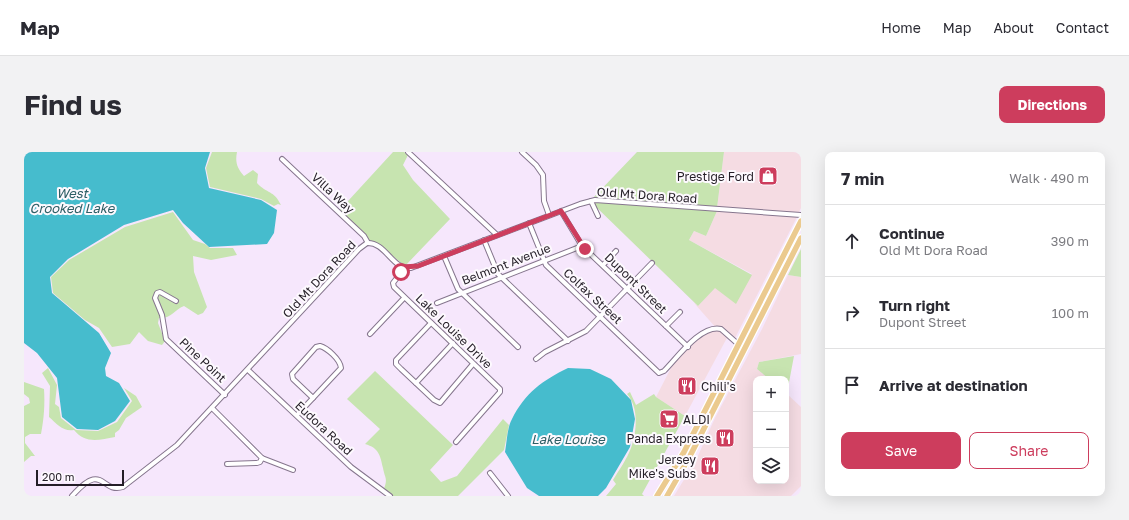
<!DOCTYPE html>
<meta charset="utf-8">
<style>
:root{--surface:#fff;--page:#f2f2f3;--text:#2b2b33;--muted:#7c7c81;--line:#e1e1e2;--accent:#cd3d5d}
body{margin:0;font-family:"Golos Text",sans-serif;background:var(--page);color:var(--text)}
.controls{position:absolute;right:12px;bottom:12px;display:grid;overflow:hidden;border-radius:8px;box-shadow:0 4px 16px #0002}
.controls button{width:36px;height:36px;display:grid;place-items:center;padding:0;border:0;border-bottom:1px solid var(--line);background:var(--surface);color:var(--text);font:20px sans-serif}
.scale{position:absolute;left:12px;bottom:10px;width:88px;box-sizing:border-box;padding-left:4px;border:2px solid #241e27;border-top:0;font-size:11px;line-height:14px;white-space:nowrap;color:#241e27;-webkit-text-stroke:3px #fdf9fe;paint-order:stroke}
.stop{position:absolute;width:12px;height:12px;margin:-9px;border:3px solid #cd3d5d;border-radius:50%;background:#fff}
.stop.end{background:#cd3d5d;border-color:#fff;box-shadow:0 1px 4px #0008}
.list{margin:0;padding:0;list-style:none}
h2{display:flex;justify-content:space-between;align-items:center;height:52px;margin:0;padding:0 16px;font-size:17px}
h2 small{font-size:13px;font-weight:400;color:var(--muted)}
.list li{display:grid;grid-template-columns:26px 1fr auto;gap:12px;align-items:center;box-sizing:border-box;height:72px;padding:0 16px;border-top:1px solid var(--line)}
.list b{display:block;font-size:15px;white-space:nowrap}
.list p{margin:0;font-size:13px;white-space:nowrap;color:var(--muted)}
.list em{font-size:13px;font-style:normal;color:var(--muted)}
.actions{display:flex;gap:8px;padding:12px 16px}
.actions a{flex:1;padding:9px 0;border:1px solid var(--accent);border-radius:8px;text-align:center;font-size:14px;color:var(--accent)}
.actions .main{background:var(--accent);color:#fff}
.icon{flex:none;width:22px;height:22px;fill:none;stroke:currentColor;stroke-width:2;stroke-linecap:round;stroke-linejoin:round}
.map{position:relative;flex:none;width:777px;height:344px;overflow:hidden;border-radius:8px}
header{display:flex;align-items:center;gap:24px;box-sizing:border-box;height:56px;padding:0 20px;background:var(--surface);border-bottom:1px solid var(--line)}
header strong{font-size:19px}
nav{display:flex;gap:22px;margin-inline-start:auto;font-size:14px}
.intro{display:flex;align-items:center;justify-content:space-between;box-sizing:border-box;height:96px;padding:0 24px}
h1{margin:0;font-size:28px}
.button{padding:10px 18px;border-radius:8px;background:var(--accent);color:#fff;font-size:14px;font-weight:700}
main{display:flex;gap:24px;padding:0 24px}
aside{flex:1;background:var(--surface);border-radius:8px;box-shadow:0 4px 16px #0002}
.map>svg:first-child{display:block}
.commercial{fill:#f5dce3}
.green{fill:#c7e4b0}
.water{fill:#46bccd}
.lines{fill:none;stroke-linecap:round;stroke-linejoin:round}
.minor-casing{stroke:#86768e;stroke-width:6}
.major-casing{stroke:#fff;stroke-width:8}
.minor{stroke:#fff;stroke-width:4}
.major{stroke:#ebca8f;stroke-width:5.5}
.route{stroke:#cd3d5d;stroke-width:5}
.labels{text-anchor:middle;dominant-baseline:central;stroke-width:4;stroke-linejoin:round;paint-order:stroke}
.poi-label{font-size:12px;fill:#241e27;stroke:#fdf9fe;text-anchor:end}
.street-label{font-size:12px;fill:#241e27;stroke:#fdf9fe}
.water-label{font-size:13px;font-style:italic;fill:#2e5f66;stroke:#fdf9fe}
</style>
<header>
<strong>Map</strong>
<nav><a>Home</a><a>Map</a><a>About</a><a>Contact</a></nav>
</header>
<div class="intro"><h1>Find us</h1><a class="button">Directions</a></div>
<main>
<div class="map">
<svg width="777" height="344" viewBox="0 0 777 344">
<rect width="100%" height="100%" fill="#f6e7fc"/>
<g class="commercial">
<path d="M700,0H777V56L774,62L693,56Z"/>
<path d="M693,59L773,65L710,188L704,184L661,264L632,245L650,210L684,178L693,177L670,151L674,154L691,135L728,122L665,88L670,79L682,84Z"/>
<path d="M764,123L777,125V202L735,210L733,217L745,227H732V329H762V241L777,255V334L767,344H650L672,308L691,266L738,177Z"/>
</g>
<g class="green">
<path d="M188,0H213C211,10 213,16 220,24L229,18L234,22L233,31C243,42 250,38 257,53L254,52L250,54L237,47L186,35L182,16Z"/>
<path d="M369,0H380L384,3L379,13L389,28L426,67L381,114L354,92L345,89L313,61Z"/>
<path d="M613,0H700L693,56L587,47H568Z"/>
<path d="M567,50L693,59L682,84L670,79L665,88L728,123L712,152L691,136L674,154Z"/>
<path d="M149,60L169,88L181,92L186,96H209L213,103L187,108L169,104L170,120L183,155L179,161L174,163L160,154C150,158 147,167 135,166L134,171L141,189L138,193L124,189L115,180L106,192L88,195L75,176L61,168L29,141L27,125L45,108L101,75Z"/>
<path d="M777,97V125L764,123Z"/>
<path d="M770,204L763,241L762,227H745L733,217L735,210Z"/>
<path d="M24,216L33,233L31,252L35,255L37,266L52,278L74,279L93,270L108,249L100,236L112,244L118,255L102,266L95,278L91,281V285C75,288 61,292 50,278C39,280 33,272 25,265L26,234L18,221Z"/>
<path d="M351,219L429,293L406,318L417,330L433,324L479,267L485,273L480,298L434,344H369L360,337C364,326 361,327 359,316C356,303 355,296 341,292L356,277L323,247Z"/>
<path d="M0,230L20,237C21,252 20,266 17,282H6L1,285V291L11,304H7L0,310V254L6,251L5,246L0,242Z"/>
<path d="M606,240L612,253L630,242L632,245L661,264L618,342L620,344H582L592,332L589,328C595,318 603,307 607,296C613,280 615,255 603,242Z"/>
</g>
<g class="water">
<path d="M0,0H186L181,16L185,36L237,48L253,58L250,81L243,92L185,95L159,71L149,58L100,73L44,107L26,125L28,141L75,181L87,201L81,216L82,224L95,231L106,249L91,269L74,278L53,277L38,265L33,226L13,201L0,191Z"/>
<path d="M544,216L566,217L587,227L607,248L611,267L606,295L582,336L574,344H515L503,336L481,300C483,290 483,276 488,267C501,241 519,228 544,216Z"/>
</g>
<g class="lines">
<defs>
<g id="minor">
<path d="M384,0L473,83"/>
<path d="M498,0L512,13L519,23L520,49L525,63"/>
<path d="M258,7L340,84L344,91"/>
<path d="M567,49L574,64"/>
<path d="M537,59L558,94L664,195"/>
<path d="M505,71L522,113L635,221L640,219C653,206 677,172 697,177L714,192"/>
<path d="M460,88L474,122L544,189"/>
<path d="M420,104L434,137L494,195"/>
<path d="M579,113L592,99"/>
<path d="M379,115L376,122L369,131L370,135L476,237V240L432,290"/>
<path d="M152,149L136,140L133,141L131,146L138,163L142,187L201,243"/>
<path d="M413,151L558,94"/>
<path d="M407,171L372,208V212L377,217L410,248L416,251L449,212"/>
<path d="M642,174L656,160"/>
<path d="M346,182L380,146"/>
<path d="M296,194C303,196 316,207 317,216L289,246L269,227L268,222L292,195Z"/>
<path d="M512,207L521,200L562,179L628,111"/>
<path d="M224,218L327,315L366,344"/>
<path d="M392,231L429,191"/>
<path d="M188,256L238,306L236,310L233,311L203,312"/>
<path d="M273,263L289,246"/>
<path d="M238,306L269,318"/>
<path d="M466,321L484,344"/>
<path d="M48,344C80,308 76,342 99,335L153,293L335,97L343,91C362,90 368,118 387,116L556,52L571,48L777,63"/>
</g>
<g id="major">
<path d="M633,344L660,300L777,69"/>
<path d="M643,344L666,304L777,86"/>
</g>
</defs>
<use href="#minor" class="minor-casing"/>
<use href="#major" class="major-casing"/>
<use href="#minor" class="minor"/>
<use href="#major" class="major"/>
</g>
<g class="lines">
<path class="route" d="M377,120L379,115L394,114L537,59L561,97"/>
</g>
<defs>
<symbol id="shop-square" viewBox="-11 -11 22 22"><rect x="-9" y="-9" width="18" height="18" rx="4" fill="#cd3d5d" stroke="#fdf9fe"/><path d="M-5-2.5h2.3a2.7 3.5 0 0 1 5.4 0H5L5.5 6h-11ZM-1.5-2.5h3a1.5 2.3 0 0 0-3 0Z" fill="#fff"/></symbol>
<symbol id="restaurant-square" viewBox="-11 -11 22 22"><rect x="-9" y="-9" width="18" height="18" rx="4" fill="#cd3d5d" stroke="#fdf9fe"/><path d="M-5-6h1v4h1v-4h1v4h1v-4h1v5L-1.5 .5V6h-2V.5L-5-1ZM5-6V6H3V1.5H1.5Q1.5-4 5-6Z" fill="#fff"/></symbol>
<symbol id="supermarket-square" viewBox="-11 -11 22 22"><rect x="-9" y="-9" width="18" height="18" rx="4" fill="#cd3d5d" stroke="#fdf9fe"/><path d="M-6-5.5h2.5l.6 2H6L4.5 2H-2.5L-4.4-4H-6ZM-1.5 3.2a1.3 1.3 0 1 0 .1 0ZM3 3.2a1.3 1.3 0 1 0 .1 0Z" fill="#fff"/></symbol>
</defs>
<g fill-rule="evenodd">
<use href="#shop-square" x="733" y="13" width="22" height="22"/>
<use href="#restaurant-square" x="652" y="223" width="22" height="22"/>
<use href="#supermarket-square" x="634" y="256" width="22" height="22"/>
<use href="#restaurant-square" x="690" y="275" width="22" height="22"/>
<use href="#restaurant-square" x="675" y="303" width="22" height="22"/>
</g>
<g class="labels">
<g class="poi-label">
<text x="730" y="24">Prestige Ford</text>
<text x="677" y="234" text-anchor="start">Chili's</text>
<text x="659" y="267" text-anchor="start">ALDI</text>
<text x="687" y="286">Panda Express</text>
<text x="672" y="307">Jersey<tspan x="672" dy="14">Mike's Subs</tspan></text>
</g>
<g class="street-label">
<text transform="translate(309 41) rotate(43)">Villa Way</text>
<text transform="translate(623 43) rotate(4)">Old Mt Dora Road</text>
<text transform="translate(482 112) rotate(-21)">Belmont Avenue</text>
<text transform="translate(295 127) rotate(-47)">Old Mt Dora Road</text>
<text transform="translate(612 131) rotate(44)">Dupont Street</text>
<text transform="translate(569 144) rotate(43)">Colfax Street</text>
<text transform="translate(430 179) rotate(44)">Lake Louise Drive</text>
<text transform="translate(179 208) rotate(43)">Pine Point</text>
<text transform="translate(300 276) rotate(43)">Eudora Road</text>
</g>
<g class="water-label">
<text x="48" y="41">West<tspan x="48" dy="15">Crooked Lake</tspan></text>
<text x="544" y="287">Lake Louise</text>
</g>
</g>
</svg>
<div class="controls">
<button>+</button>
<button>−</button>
<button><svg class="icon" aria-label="layers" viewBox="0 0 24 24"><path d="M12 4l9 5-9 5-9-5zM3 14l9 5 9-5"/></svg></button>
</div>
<div class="scale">200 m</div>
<div class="stop" style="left:377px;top:120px"></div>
<div class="stop end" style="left:561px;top:97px"></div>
</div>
<aside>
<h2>7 min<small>Walk · 490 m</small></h2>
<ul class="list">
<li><svg class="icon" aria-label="ahead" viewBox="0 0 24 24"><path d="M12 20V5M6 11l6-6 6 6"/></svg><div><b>Continue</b><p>Old Mt Dora Road</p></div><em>390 m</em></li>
<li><svg class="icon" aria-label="right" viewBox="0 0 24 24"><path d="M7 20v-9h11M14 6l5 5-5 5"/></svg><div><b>Turn right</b><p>Dupont Street</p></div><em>100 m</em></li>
<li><svg class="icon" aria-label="arrive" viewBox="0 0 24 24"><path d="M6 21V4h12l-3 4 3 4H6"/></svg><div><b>Arrive at destination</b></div></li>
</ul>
<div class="actions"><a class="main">Save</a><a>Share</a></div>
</aside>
</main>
